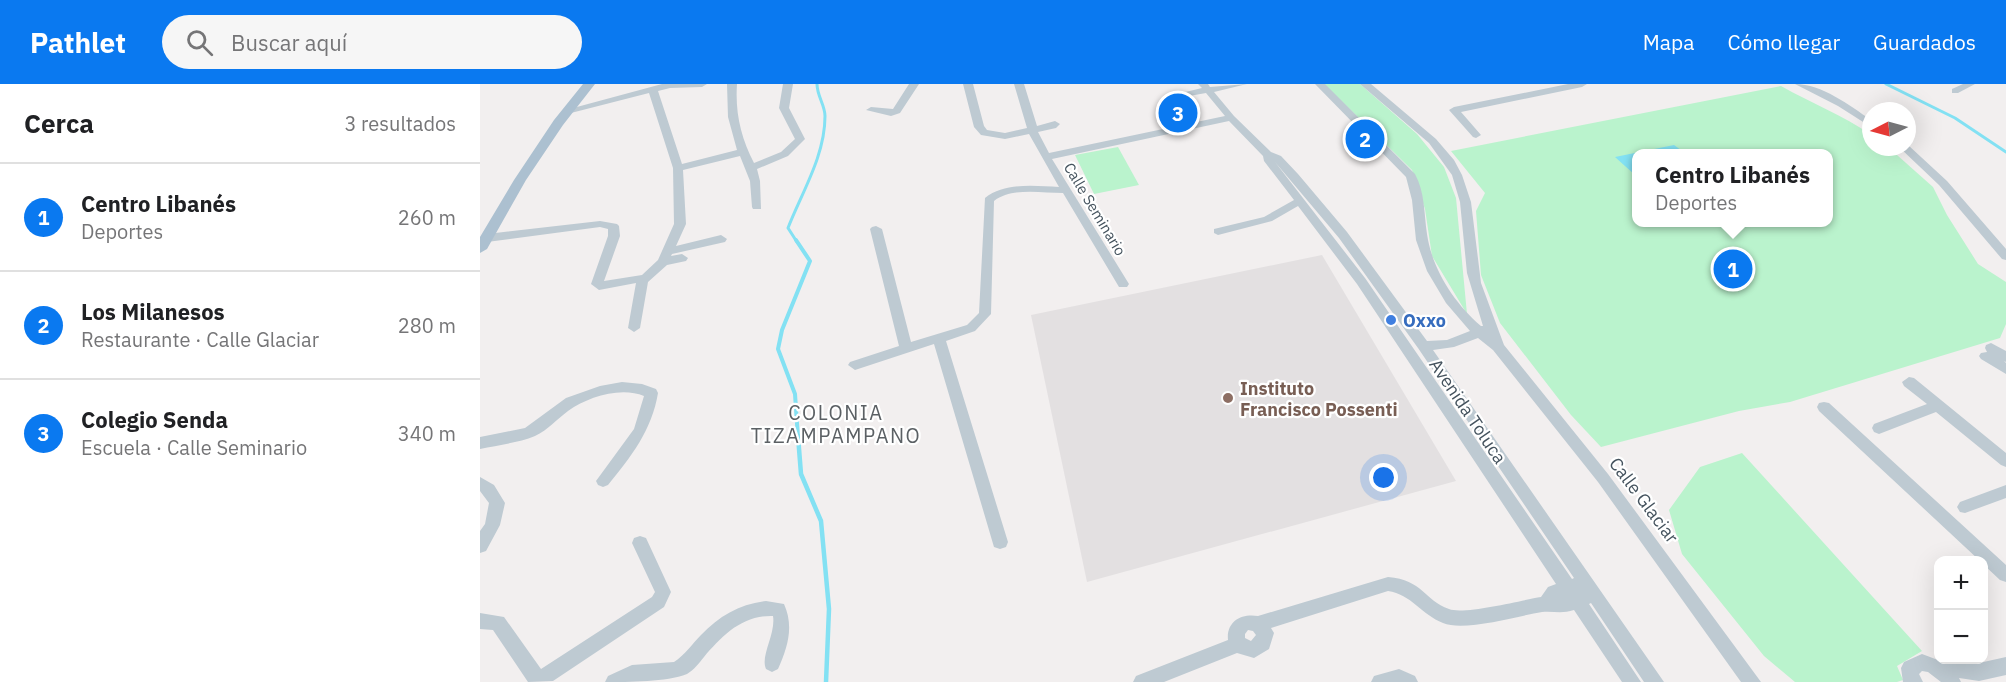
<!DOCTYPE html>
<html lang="es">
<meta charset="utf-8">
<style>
:root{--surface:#fff;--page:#f6f6f6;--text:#202124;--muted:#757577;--line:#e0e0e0;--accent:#0a79f0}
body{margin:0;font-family:"IBM Plex Sans",sans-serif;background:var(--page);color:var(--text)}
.controls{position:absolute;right:18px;bottom:18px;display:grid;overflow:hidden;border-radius:12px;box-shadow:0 6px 24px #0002}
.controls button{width:54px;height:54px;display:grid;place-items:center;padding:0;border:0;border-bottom:2px solid var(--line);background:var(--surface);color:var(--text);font:30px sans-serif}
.compass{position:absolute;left:1382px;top:18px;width:54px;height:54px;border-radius:50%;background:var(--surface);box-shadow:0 6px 24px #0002;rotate:264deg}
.you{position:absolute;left:904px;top:394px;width:21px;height:21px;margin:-15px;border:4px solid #fff;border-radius:50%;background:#1a73e8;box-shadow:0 0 0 9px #1a73e833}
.badge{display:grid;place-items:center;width:39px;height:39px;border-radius:50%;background:var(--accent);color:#fff;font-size:20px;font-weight:700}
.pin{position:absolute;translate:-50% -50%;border:3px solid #fff;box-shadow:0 2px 6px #0006}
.popup{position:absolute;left:1152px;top:65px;width:201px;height:78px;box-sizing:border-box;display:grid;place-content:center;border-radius:12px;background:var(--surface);filter:drop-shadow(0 2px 4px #0005);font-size:20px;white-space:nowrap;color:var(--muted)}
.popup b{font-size:22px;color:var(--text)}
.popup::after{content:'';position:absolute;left:50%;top:100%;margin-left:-12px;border:12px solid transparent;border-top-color:var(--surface)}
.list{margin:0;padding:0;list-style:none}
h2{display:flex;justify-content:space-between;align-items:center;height:78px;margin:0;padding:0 24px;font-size:26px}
h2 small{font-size:20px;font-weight:400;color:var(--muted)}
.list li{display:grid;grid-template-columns:39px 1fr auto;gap:18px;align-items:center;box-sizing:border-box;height:108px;padding:0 24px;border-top:2px solid var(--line)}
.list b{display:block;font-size:22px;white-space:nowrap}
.list p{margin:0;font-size:20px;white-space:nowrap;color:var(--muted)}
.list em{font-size:20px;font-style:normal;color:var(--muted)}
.icon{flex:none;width:33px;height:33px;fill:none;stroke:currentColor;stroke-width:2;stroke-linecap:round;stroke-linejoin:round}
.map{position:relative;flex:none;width:1526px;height:598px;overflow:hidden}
header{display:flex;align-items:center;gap:36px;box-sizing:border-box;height:84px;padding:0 30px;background:var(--accent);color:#fff}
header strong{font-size:28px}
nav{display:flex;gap:33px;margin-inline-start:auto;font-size:21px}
.search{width:420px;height:54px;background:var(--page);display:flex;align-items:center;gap:15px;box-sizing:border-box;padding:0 21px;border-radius:33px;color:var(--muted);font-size:22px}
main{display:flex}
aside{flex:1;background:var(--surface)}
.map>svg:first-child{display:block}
.education{fill:#e3e0e1}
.green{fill:#baf3cd;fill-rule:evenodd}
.water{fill:#83e1f3}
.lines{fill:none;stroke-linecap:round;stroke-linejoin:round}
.stream-far2{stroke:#83e1f3;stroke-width:3}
.stream-far1{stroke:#83e1f3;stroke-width:4}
.stream{stroke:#83e1f3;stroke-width:4.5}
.minor{fill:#becad2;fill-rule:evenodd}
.major{fill:#acc0d0;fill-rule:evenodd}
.shop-dot{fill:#3f7fe0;stroke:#fff;stroke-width:2}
.education-dot{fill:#8d6e63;stroke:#fff;stroke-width:2}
.labels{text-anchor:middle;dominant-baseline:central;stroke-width:4.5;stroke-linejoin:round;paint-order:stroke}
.far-street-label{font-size:15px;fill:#45535e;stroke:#fff}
.shop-label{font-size:18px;font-weight:bold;fill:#366cbe;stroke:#fff;text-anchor:start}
.education-label{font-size:18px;font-weight:bold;fill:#785e54;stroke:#fff;text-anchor:start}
.street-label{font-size:18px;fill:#45535e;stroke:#fff}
.neighbourhood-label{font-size:20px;letter-spacing:1.5px;fill:#5b6064;stroke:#fff}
</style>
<header>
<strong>Pathlet</strong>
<div class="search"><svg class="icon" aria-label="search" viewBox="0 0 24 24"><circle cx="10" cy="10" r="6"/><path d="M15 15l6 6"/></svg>Buscar aquí</div>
<nav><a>Mapa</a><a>Cómo llegar</a><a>Guardados</a></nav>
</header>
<main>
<aside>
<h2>Cerca<small>3 resultados</small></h2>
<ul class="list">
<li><span class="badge">1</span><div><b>Centro Libanés</b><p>Deportes</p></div><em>260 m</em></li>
<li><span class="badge">2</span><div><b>Los Milanesos</b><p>Restaurante · Calle Glaciar</p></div><em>280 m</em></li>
<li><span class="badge">3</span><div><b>Colegio Senda</b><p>Escuela · Calle Seminario</p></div><em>340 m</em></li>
</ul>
</aside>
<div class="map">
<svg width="1526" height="598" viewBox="0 0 1526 598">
<rect width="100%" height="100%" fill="#f2efef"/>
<path class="education" d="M842,171L976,397L607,498L551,231Z"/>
<g class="green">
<path d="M844,0H880L937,50L964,83L976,114L987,230L952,172L945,125L932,86Z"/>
<path d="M1301,2C1331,19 1363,31 1391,51V63H1408L1453,103L1467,131L1498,180L1526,198V240L1520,254L1310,318L1259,327L1121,363L1091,331L1020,239L1001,191L996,127L1005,109L971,67ZM1157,70H1349V138H1157Z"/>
<path d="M638,63L659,101L614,110L595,71Z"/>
<path d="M1262,369L1442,567L1417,582L1423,596L1417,598H1315L1284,572L1202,470L1189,426L1220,383Z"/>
</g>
<path class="water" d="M1194,61L1205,69L1157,70V91H1155L1135,73Z"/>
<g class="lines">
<g class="stream-far2">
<path d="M1406,0L1475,34L1526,68"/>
<path d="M317,158L308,144C322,108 345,72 345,32C345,21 337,12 337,0"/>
</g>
<path class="stream-far1" d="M316,156L330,177L302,246L298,265L315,310L318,354"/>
<path class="stream" d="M318,352L321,390L341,437L349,525L346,598"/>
<g class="minor">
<path d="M182,0H227L222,3L190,4L178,7L202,80L257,66L248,33L247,0H257C255,29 261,54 274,79L301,68L315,55L299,24L303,0H313L309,24L325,55L308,72L277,85L280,97L281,125H273L272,123L270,97L260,72L203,86L206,140L196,162L241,151L247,155L245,158L192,170L191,172L202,170L208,174L206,177L187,181L168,198L160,244L154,248L148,244L156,199L119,206L111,200L128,152V145L120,143L7,158L1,154L7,150L120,137L137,140L139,142L140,152L124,197L162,191L178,176L194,140L193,84L169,9L87,30L82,27Z"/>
<path d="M429,0H439L420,29L411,32L386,26L391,23L413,25Z"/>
<path d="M483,0H493L504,42L507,46L525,49L547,44L534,0H544L557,42L575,37L580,40L576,44L558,48L569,69L745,32L726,9L698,14L693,11L722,4L718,0H728L730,3L767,0L734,8L754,32L791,68L801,72L818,90L867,148L947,257L967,256L990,247L966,219L947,187L936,156L932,116L926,93L835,0H845L935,90C945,108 944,130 947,150C952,185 974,219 1001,242H1003L987,189L980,118L972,91L949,59L880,0H891L956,55L974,76L982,91L991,118L1001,199L1024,261L1128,390L1281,598H1261L1118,398L1013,266L998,254L974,263L953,266L1184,598H1164L1111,519L1109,520L1161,598H1142L1094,526C1082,530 1074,527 1062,528C1037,532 984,548 963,539C942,531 931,510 908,507L791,544L794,549L789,565L774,574L757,569L684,598H653L656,592L748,556C746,537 762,529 778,532L908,493C943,496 944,516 969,525C984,531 1042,516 1061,513L1068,503L1076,500L877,200L818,122L792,137L738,151L734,149V145L784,133L814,116L784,77L783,72L749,37L572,75L649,200L647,203H639L583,109C561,109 532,103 514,117L511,230L495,247L466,257L528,458L526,463L520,465L514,463L454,260L375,286L368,281L370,278L419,262L390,145L392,143L396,142L402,145L431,258L487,241L499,229L505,114C525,98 555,102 579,103L549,50L525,55L501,51L494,43ZM795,78L859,154L938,264L1094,494L1092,495L885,194ZM768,546L773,547L776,551L771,557L765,554V550Z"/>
<path d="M1088,0H1107L1102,3L981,28L1001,51L996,54L993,53L969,26L974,23Z"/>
<path d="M1315,0C1342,0 1369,21 1391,36V43L1358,22Z"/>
<path d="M1483,0H1495L1478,9H1472V5Z"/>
<path d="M1428,61L1467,97L1526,165V176L1522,175L1459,101L1419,63H1427Z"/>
<path d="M1511,259L1526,267V278L1524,277L1526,279V290L1501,275L1499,272L1501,269L1507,268L1505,264L1506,261Z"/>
<path d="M1429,293L1434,294L1526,369V383L1521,381L1456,328L1399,350L1394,348L1392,344L1394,340L1447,320L1424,302L1422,298Z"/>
<path d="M142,298L162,300L176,305L178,309C172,346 151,373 128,401L123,403L118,401L116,397L154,345L164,312C141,302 107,313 88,327C77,335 68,346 55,352C38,359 18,361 0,365V353L45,344L86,314L120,302Z"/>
<path d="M1344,318L1349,319L1526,481V498L1520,496L1504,481V476H1499L1339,327L1337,323L1339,319Z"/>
<path d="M0,393L14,401L25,419L20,441L6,467L0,469V447L5,440L9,419L0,407Z"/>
<path d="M1526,401V414L1485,429L1480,428L1477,423L1480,418Z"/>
<path d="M160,452L166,454L191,508L184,523L73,597L48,598L13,546L0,545V529L24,533L61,585L172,513L175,508L152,459L154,454Z"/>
<path d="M286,517L304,520C314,542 308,563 298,585L292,588L286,585C280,572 296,550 293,532C262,531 242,552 224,573C219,579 214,586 207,590C186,598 150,598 125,598L128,592L152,581L194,578C205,571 212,560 221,551C239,532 260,520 286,517Z"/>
<path d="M1442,570L1458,576L1499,579L1526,573V591L1499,597L1479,594L1481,598H1461L1448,588L1442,587L1439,590L1443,598H1423L1421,584L1424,578Z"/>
<path d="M919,585L935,592L938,598H891L894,592Z"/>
</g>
<path class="major" d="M103,0H115L83,41L46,96L7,165L0,169V153L34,96L74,36Z"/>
</g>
<circle class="shop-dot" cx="911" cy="236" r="6"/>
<circle class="education-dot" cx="748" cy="314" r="6"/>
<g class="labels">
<g class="far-street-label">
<text transform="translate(615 125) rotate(59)">Calle Seminario</text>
</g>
<g class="shop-label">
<text x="923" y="236">Oxxo</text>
</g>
<g class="education-label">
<text x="760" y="304">Instituto<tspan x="760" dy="21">Francisco Possenti</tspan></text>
</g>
<g class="street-label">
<text transform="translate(988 327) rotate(56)">Avenida Toluca</text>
<text transform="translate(1164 416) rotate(53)">Calle Glaciar</text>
</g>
<g class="neighbourhood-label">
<text x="356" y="328">COLONIA<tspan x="356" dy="23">TIZAMPAMPANO</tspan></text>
</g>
</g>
</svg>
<div class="controls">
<button>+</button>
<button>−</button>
</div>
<svg class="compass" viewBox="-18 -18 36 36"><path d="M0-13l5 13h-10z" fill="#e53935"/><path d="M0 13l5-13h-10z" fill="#757577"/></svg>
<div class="you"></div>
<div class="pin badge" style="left:1253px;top:185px">1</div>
<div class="popup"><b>Centro Libanés</b>Deportes</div>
<div class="pin badge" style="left:885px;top:55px">2</div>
<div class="pin badge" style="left:698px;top:29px">3</div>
</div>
</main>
